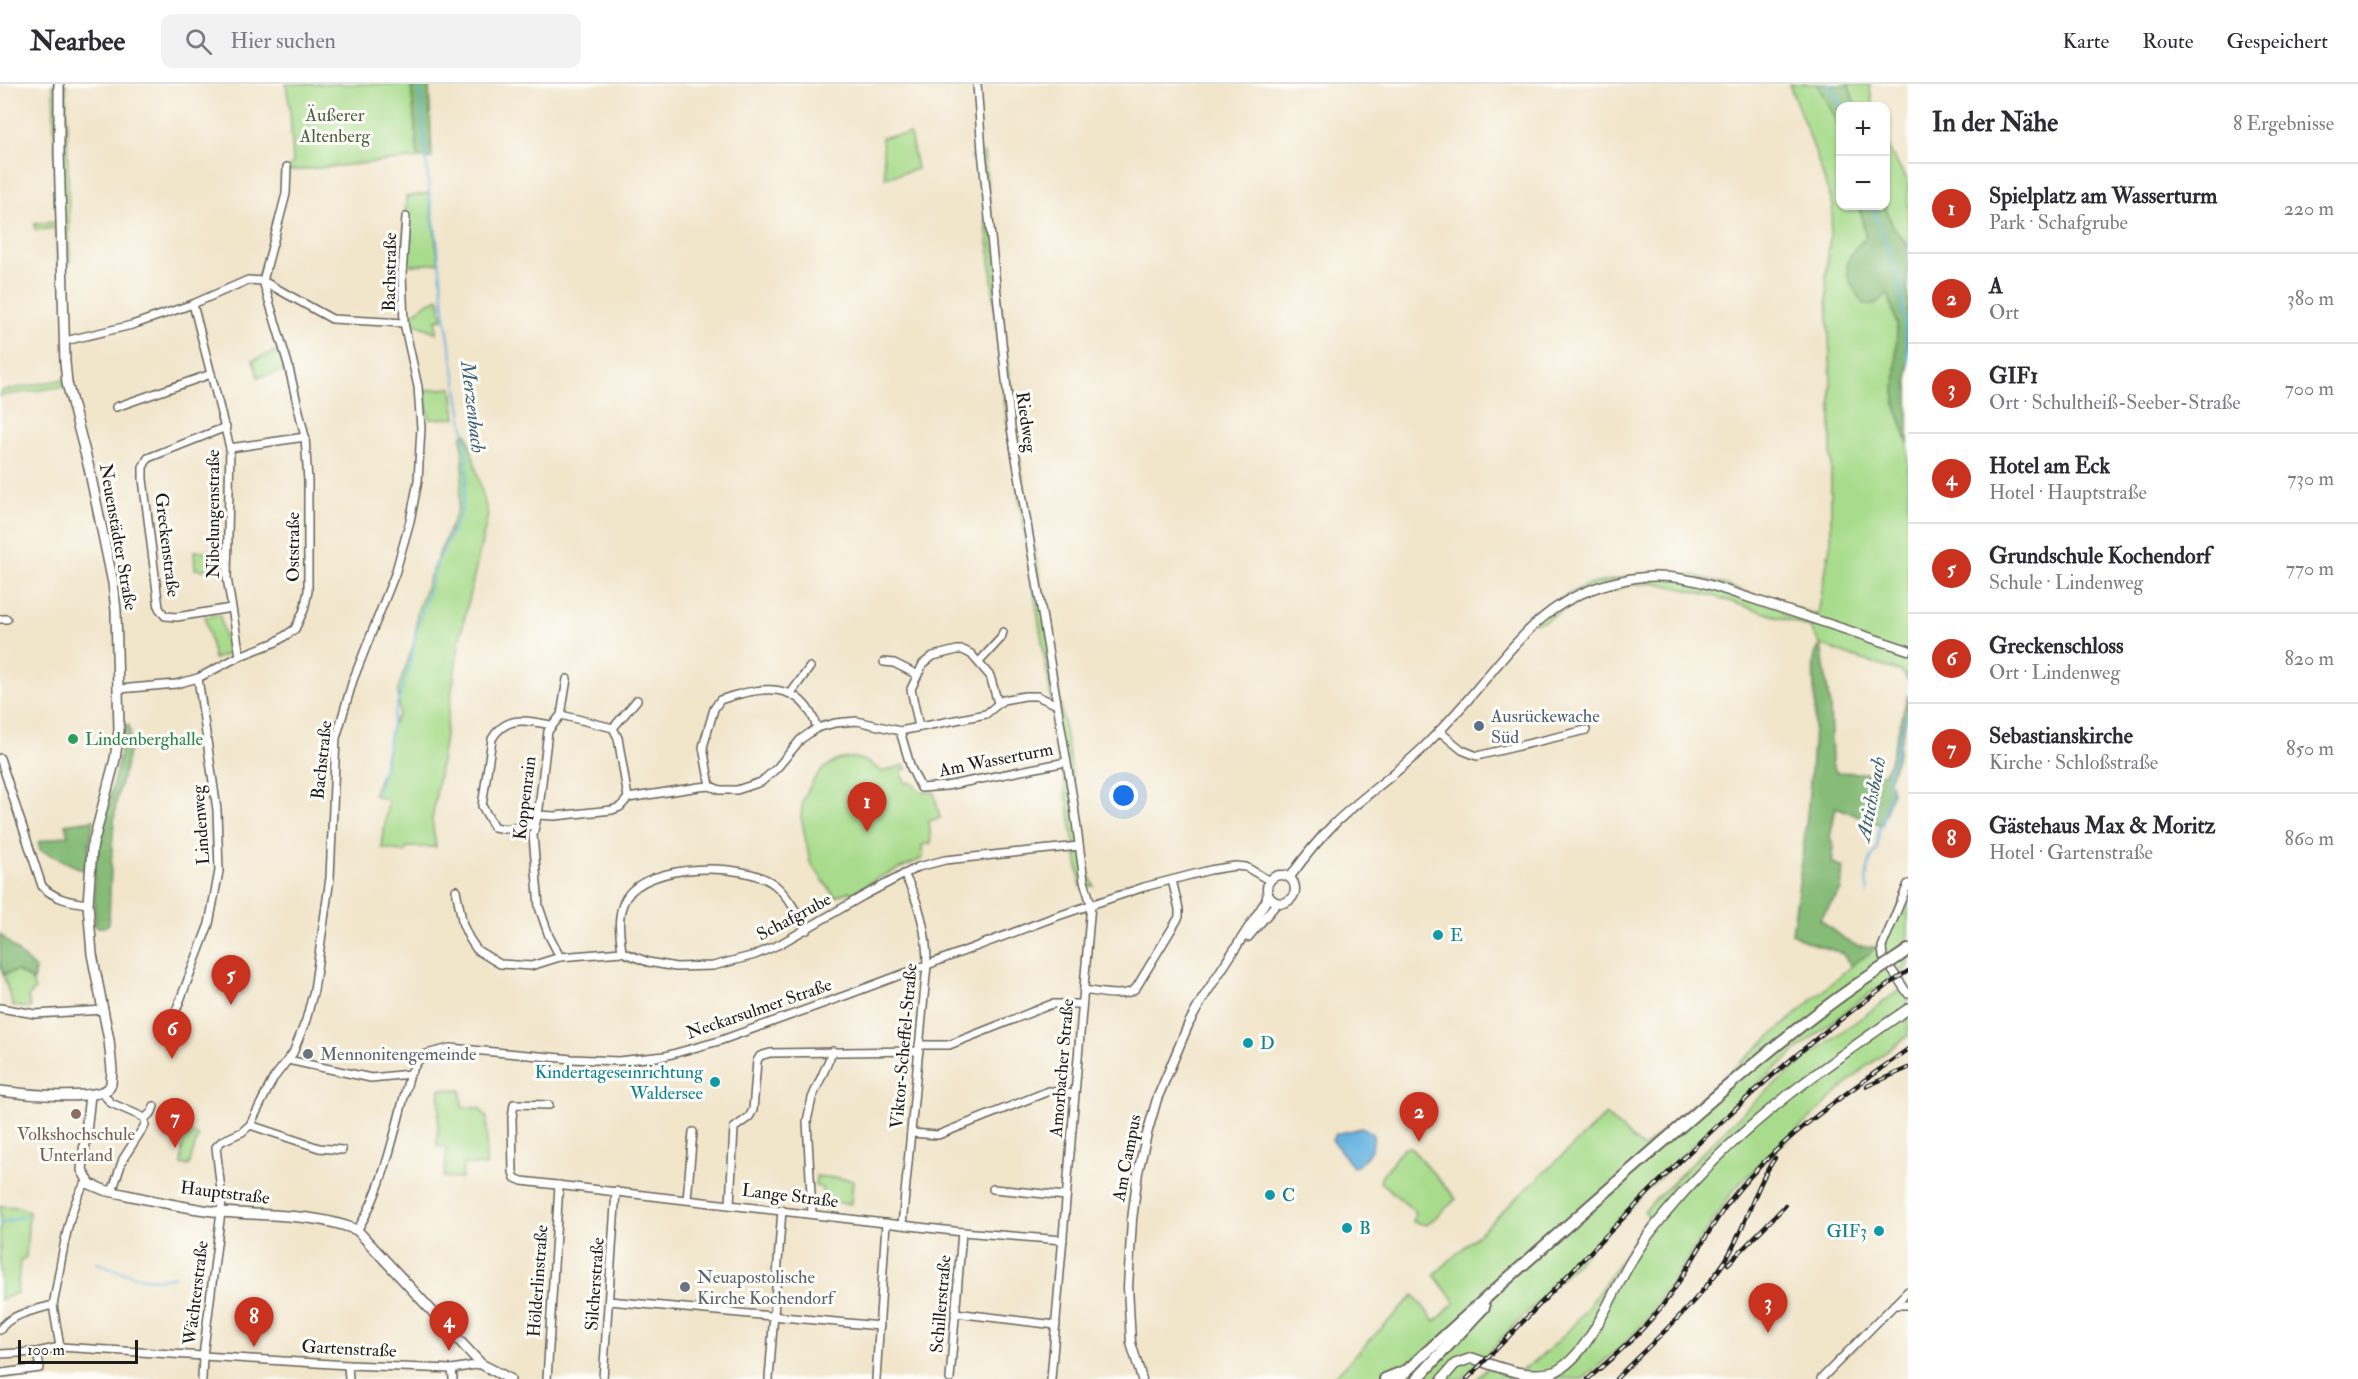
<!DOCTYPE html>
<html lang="de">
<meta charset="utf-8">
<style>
:root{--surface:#fff;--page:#f2f2f3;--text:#2b2b33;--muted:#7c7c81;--line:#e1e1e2;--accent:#c8321e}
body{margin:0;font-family:"IM FELL Double Pica",serif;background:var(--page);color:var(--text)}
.controls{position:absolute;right:18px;top:18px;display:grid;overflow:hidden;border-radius:12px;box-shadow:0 2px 4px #0004}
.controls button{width:54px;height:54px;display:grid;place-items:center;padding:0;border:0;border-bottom:2px solid var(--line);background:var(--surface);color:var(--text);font:30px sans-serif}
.scale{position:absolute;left:18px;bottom:15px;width:120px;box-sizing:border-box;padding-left:6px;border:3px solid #1c1c1c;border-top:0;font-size:16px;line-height:21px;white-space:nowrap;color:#1c1c1c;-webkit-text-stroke:4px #fdfcf7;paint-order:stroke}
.you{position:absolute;left:1124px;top:712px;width:21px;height:21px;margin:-15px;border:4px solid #fff;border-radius:50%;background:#1a73e8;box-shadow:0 0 0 9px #1a73e833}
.badge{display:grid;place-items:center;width:39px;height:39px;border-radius:50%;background:var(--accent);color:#fff;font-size:20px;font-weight:700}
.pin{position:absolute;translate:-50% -50px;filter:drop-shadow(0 2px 3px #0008)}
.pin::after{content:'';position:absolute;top:32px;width:21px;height:18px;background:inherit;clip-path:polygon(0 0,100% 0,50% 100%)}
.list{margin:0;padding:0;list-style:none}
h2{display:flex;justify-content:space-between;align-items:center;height:78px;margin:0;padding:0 24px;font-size:26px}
h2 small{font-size:20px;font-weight:400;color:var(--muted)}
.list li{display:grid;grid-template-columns:39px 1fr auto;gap:18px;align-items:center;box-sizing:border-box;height:90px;padding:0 24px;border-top:2px solid var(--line)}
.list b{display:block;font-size:22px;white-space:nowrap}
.list p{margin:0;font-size:20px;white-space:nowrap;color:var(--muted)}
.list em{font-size:20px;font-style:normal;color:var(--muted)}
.icon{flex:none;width:33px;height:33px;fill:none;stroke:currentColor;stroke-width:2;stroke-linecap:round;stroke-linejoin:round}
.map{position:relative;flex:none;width:1908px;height:1295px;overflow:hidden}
header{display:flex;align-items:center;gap:36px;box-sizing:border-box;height:84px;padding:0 30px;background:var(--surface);border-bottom:2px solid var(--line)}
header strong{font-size:28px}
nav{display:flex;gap:33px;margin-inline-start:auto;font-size:21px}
.search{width:420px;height:54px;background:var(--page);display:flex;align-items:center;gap:15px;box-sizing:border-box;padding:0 21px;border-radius:12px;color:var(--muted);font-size:22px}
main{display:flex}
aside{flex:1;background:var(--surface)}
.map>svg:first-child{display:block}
.green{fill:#a8dc8c;stroke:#627c54;stroke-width:1.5}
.forest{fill:#86bc78;stroke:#516c4a;stroke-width:1.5}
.water{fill:#68b4e1;stroke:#42687e;stroke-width:1.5}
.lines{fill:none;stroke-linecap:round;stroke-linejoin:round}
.stream{stroke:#68b4e1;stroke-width:2}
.minor-casing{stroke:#676259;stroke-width:10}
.tertiary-casing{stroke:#676259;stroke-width:11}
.secondary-casing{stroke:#676259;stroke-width:12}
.trunk-casing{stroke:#676259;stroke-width:14}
.minor{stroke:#fff;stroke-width:7}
.tertiary{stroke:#fff;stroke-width:8}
.secondary{stroke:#fff;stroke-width:9}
.trunk{stroke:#fff;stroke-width:10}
.rail-casing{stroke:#1c1c1c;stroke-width:4.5}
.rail{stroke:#fdfcf7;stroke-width:2;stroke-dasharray:7;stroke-linecap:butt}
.trunk-bridge-casing{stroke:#676259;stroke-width:14;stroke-linecap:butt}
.trunk-bridge{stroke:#fff;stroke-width:10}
.service-dot{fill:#5c6f8a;stroke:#fdfcf7;stroke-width:2}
.leisure-dot{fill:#2e9e5b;stroke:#fdfcf7;stroke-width:2}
.culture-dot{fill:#0f9aa8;stroke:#fdfcf7;stroke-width:2}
.worship-dot{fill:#6b7280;stroke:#fdfcf7;stroke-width:2}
.education-dot{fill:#8d6e63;stroke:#fdfcf7;stroke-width:2}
.labels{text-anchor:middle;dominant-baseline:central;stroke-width:6;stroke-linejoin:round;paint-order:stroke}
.park-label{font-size:18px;fill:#4d5f43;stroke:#fdfcf7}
.street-label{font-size:18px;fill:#1c1c1c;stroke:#fdfcf7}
.service-label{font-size:18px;fill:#4e5e75;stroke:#fdfcf7;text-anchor:start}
.leisure-label{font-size:18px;fill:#27864d;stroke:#fdfcf7;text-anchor:start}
.culture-label{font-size:18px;fill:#0d838f;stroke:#fdfcf7;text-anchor:start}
.worship-label{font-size:18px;fill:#5b616d;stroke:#fdfcf7;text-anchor:start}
.education-label{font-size:18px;fill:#785e54;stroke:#fdfcf7}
.water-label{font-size:20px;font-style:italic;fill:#3e6075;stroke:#fdfcf7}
</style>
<header>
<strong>Nearbee</strong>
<div class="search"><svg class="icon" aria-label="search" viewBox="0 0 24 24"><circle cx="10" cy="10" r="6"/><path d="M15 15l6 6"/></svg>Hier suchen</div>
<nav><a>Karte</a><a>Route</a><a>Gespeichert</a></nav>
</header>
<main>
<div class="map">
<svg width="1908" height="1295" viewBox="0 0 1908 1295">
<rect width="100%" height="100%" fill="#fdfcf7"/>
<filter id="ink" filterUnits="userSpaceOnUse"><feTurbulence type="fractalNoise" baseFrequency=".0167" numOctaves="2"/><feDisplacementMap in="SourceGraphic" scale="12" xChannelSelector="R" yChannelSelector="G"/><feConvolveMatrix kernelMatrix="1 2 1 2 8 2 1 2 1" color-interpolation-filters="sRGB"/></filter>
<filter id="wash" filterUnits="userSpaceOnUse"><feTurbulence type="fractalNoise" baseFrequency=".008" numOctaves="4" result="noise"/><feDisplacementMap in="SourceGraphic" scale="24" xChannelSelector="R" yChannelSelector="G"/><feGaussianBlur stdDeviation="1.35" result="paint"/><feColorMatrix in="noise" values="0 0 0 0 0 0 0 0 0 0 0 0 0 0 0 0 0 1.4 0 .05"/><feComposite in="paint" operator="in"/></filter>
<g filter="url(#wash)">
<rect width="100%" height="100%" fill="#f1e5ca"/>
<g class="green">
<path d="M53,0H66L70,179L58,185L56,144L35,146V140L57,138Z"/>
<path d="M286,0H411L418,74L287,87L293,78L290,24Z"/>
<path d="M1789,0H1817L1840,44V122H1861L1860,125L1866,153L1858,161L1888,208L1897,240L1895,319L1908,360V596L1902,588L1856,574L1821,561L1809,543L1710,511L1657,499L1631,501L1588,514L1552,532L1545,537L1533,539L1547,522L1584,502L1641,490L1694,491L1818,531L1831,456V296L1826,190L1833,122L1812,59Z"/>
<path d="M1848,0H1869L1873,22H1856Z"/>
<path d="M910,50L917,85L885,94L882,53Z"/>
<path d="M1886,55L1893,73L1908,97V162L1893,143L1885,122Z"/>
<path d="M984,69L1014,339L1088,787L1094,802L1081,803L1007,337L980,80L971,73Z"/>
<path d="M429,109L439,179L403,182L406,113Z"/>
<path d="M439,214L443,235L436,236L437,249L406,236L427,219Z"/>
<path d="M279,266L285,287L258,293L253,276Z"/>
<path d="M65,295L67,302L0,312V307Z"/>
<path d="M452,304L456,334L429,335L425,306Z"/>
<path d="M467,349L488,431L460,554L432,736L436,763H407L405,768L382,764L388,716L373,711L385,680L391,644L399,630L398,605L415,556L417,529L430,492L458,425L463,387L462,351Z"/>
<path d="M194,467L223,468L222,487L195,485Z"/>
<path d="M220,531L228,570L214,575L205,533Z"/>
<path d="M852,674C865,675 872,680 882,688L904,681L907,685L901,686L905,699L910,698L922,708H934L940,734L929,737L931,759L922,761L923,774L876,795L852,810L849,807L835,813L810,778L801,732L803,716L813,697L823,685L839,675Z"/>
<path d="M1908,804V883C1804,951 1714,1039 1627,1127C1572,1183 1517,1239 1462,1295H1332L1414,1211L1435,1238L1455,1218L1434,1191L1606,1031L1643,1064L1851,882L1879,862Z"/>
<path d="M17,887L32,896L35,906L28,913L31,924L13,922L3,890Z"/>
<path d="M1908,900V952L1863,985L1735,1104L1646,1237L1621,1263L1583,1295H1477L1490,1281L1520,1287C1578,1252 1612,1187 1649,1133L1644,1127L1747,1024L1810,971Z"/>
<path d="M440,1005L461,1006L462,1023L479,1024L487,1034L486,1082L463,1080L462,1095L444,1093L447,1064L437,1062Z"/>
<path d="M181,1043L198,1052L189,1082L181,1080L184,1047Z"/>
<path d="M1410,1063L1456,1115L1427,1141L1413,1138L1415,1131L1412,1125L1380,1098L1382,1092L1403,1064Z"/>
<path d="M816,1092L853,1096L851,1120L823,1118L822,1104L815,1102Z"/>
<path d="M0,1122L19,1123L29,1128L26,1173L20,1177L17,1209L0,1216Z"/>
</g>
<g class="forest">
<path d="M411,0H429L432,74H418Z"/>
<path d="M1817,0H1848L1856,22H1840V44Z"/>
<path d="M1861,122H1885L1893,143L1908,162V360L1895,319L1897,240L1888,209C1880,216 1877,222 1864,221C1853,203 1839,188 1853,167C1857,161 1863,159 1866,153L1860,125Z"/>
<path d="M1821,561L1830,623L1832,679L1836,688L1883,690L1890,678L1908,610V627L1896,677L1889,696L1892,708L1882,741L1836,723L1830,753L1834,763L1832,778L1843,784L1841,806L1820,835C1838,851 1853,867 1879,862L1851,882L1842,869L1807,858L1792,849C1803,774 1812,699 1815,622C1815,607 1809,569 1821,561Z"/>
<path d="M126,641H129C135,672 117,698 115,728C111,765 110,803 109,840C104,844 101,844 95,842L94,785Z"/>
<path d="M94,736L85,787L40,766L38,758L68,751L65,740Z"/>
<path d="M0,850L35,885L33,899L32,896L17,887L3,890L0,879Z"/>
</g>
<path class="water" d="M1362,1044L1366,1045L1373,1051C1376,1063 1364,1079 1353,1083L1332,1056L1336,1050Z"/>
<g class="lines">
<g class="stream">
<path d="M1829,0L1841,22"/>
<path d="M1872,122L1900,196L1908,278"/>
<path d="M378,710L394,631L412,572L415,551L438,476L461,429L467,392V364L444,225L437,155L429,107L420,0"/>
<path d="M1868,810L1866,795L1870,777L1877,765L1879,747L1890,711L1888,690L1893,679L1900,649L1908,626"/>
<path d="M0,1140L25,1131"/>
<path d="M95,1178C120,1187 148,1201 175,1192"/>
</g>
</g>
</g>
<g filter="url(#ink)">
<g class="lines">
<defs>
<g id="minor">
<path d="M977,0L982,67L1011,344L1073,715L1084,797L1091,820L1051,1295"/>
<path d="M193,220L230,364L227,494L240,572"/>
<path d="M65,257L132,241L193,220L248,196L263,197L332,235L404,239"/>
<path d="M116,323L211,290"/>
<path d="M226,343L148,374L143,383V395L159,524L165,532L177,533L231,524"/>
<path d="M230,364L305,353"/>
<path d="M0,535H7"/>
<path d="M884,578L894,579L916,590"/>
<path d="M979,578L1001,554L1003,548"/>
<path d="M119,605L176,600L198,594L240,572L276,558L295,545L304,526L308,507V397L305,353L288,280L263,197L286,110L287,83"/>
<path d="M791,609L810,583"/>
<path d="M561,631L613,644L618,654L628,714"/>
<path d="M919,643L911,605L923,580L933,572L957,566H963L971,570L990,592L998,619"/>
<path d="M613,644L637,616"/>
<path d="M900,647L911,684L921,704L946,702L1066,678"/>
<path d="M1439,647L1462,666L1477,672L1586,646"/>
<path d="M0,674L42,802C54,815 71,818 88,820"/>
<path d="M710,702L703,663L714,625L720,616C760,602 802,595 817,644"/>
<path d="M537,731L555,732L612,726L620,723L628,714L699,703L710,702L720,706H737L761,698L777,684L801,655L817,644L835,639L857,637L900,647L986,630L1003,616L1025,612H1037L1055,620"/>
<path d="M534,741L505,745L494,743L482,722L492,655C506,631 527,636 551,641"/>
<path d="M1908,800L1882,863L1883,873L1908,910"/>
<path d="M456,806L463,841L469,854L477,866L500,880L531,882L560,873L622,868L648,878L676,883L713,882L755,871L780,860L863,812L918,783L945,776L1079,762"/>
<path d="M622,868C620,850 616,831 626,814C647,779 745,777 775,801C789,813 798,831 807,846"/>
<path d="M560,873L549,852L539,823L533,751L539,724L548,647L561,631L567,595"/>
<path d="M1084,906C1098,908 1125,915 1136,904L1179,833V825L1172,796"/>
<path d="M0,924L35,930L104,926"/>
<path d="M166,948L174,932L209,840L219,787L217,726L198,594"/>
<path d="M919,961H949L1052,920H1082"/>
<path d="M288,976L371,994L410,990"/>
<path d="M102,1009L111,1019L145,1034"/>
<path d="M549,1021L514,1020L512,1034L513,1088L515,1094L522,1097L962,1148L1063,1156"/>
<path d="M145,1034L152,1028L154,1022"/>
<path d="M250,1041L319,1064L342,1066"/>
<path d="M911,1049L938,1051L1049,1007L1074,1010"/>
<path d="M993,1105L1066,1112"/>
<path d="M112,1108L123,1075L145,1041V1034"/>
<path d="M687,1115L693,1048"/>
<path d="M730,1120L734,1044L749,1033L753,1026L757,977L760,972L770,969L919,967"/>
<path d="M812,1129L807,1037L812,1014L833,967"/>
<path d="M902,1141L927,881C927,848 920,819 904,790"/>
<path d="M357,1146C384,1106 397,1037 410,990L418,977L426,970L450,964L572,975L618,977L665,972L719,957L847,911L1052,834L1144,803L1210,786L1235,782L1246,783L1270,797"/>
<path d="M609,1217L880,1242"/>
<path d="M53,1221L60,1263"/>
<path d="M1894,1221H1908"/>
<path d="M955,1229L1056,1241"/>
<path d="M0,1246C9,1230 36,1226 53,1221C60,1191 67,1117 88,1097"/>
<path d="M0,1270L37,1268L60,1263L348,1281L452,1285L481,1280"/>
<path d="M348,1281L349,1295"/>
<path d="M452,1285L453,1295"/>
<path d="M2,1289L40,1284L37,1268"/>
<path d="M202,1295L203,1272L221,1128L222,1115L216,1063L222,1057L242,1048L250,1041L273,995L293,969L306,936L314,906L330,794L336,654L353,596L395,490L410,437L418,397L421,344L418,303L404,239L402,191L406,133"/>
<path d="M547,1295L559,1101"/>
<path d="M603,1295L616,1107"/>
<path d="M769,1295L782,1126"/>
<path d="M876,1295L886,1139"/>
<path d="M950,1295L962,1148"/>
<path d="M1821,1295L1908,1207"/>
</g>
<g id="tertiary">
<circle cx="1281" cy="805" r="14"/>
<path d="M1290,793C1303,775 1317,757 1333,741C1362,713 1395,691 1423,664C1443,644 1463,622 1481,600C1523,550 1553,511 1620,497C1649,490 1681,492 1710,501L1908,566"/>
<path d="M1248,853L1277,819"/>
<path d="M1142,1295L1131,1259L1128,1203L1132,1136L1138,1088L1147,1050L1157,1015L1189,939L1203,914L1266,817L1268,809"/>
</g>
<g id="secondary">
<path d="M0,1007C22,1010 91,1017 108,1005L111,1000L112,986L109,956L92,870L88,820L92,764L115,675L119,646L116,527L113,499L89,384L67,299L65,278L59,67V0"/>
<path d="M90,1011L82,1086L90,1100L104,1106C142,1114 182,1124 221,1128C266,1132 315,1129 357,1146L481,1280L510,1295"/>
<path d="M1442,1295L1455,1280L1472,1274C1499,1283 1524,1295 1554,1288C1590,1272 1612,1207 1633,1174C1647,1150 1665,1130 1683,1109C1750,1034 1826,981 1908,925"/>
</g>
<g id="trunk">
<path d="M1898,873L1908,866"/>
<path d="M1385,1295L1405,1287"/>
<path d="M1398,1295C1482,1216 1569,1140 1656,1064C1728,1002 1798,939 1877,887"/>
<path d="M1417,1295L1484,1223"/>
</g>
</defs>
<use href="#minor" class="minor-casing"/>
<use href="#tertiary" class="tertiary-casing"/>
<use href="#secondary" class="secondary-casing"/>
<use href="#trunk" class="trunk-casing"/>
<use href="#minor" class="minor"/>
<use href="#tertiary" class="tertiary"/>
<use href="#secondary" class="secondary"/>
<use href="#trunk" class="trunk"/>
<defs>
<g id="rail">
<path d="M1867,1002L1908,984"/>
<path d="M1728,1180L1785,1122"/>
<path d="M1467,1295C1608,1153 1740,999 1908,887"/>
<path d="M1588,1295C1617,1270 1645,1246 1668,1214C1693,1179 1711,1138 1740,1104C1787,1048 1849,1008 1908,965"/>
<path d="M1616,1295C1653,1257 1696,1221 1725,1177C1746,1144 1753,1106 1775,1074"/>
</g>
</defs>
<use href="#rail" class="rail-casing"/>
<use href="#rail" class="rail"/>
<defs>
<path id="trunk-bridge" d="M1877,887L1898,873"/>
</defs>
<use href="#trunk-bridge" class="trunk-bridge-casing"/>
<use href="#trunk-bridge" class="trunk-bridge"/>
</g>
</g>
<circle class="service-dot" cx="1479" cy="642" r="6"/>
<circle class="leisure-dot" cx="73" cy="655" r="6"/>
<g class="culture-dot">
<circle cx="1438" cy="851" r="6"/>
<circle cx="1248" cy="959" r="6"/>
<circle cx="715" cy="998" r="6"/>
<circle cx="1270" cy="1111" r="6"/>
<circle cx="1347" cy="1144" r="6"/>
<circle cx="1879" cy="1147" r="6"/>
</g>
<g class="worship-dot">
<circle cx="308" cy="970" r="6"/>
<circle cx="685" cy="1203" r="6"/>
</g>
<circle class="education-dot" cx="76" cy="1030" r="6"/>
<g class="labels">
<g class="park-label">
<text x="335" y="31">Äußerer<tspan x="335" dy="21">Altenberg</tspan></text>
</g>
<g class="street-label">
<text transform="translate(390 188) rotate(-89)">Bachstraße</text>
<text transform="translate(1026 338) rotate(82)">Riedweg</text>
<text transform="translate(213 430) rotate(-90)">Nibelungenstraße</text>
<text transform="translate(118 453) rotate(80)">Neuenstädter Straße</text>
<text transform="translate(167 461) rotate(83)">Greckenstraße</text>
<text transform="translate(293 463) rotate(-90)">Oststraße</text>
<text transform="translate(322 676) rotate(-84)">Bachstraße</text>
<text transform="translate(996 676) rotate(-11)">Am Wasserturm</text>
<text transform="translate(525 714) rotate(-83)">Koppenrain</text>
<text transform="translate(201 741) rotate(-94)">Lindenweg</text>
<text transform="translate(794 833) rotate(-28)">Schafgrube</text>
<text transform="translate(759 925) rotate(-19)">Neckarsulmer Straße</text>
<text transform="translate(904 962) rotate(-85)">Viktor-Scheffel-Straße</text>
<text transform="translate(1062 984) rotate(-85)">Amorbacher Straße</text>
<text transform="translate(1127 1074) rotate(-79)">Am Campus</text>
<text transform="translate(225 1109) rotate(7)">Hauptstraße</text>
<text transform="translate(790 1112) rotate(7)">Lange Straße</text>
<text transform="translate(538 1197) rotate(-86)">Hölderlinstraße</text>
<text transform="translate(595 1200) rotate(-86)">Silcherstraße</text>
<text transform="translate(196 1209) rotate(-83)">Wächterstraße</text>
<text transform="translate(941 1220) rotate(-85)">Schillerstraße</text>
<text transform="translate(349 1265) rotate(3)">Gartenstraße</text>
</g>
<g class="service-label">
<text x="1491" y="632">Ausrückewache<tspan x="1491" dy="21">Süd</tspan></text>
</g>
<g class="leisure-label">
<text x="85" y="655">Lindenberghalle</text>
</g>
<g class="culture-label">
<text x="1450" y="851">E</text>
<text x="1260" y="959">D</text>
<text x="703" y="988" text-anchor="end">Kindertageseinrichtung<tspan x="703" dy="21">Waldersee</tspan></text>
<text x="1282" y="1111">C</text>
<text x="1359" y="1144">B</text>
<text x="1867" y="1147" text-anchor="end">GIF3</text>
</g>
<g class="worship-label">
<text x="320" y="970">Mennonitengemeinde</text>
<text x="697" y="1193">Neuapostolische<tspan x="697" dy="21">Kirche Kochendorf</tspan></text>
</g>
<g class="education-label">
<text x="76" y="1050">Volkshochschule<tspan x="76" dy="21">Unterland</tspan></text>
</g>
<g class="water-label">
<text transform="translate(473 323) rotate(83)">Merzenbach</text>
<text transform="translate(1871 715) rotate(-79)">Attichsbach</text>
</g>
</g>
</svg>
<div class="controls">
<button>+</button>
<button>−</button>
</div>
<div class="scale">100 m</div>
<div class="you"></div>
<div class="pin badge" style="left:867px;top:748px">1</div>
<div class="pin badge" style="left:1419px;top:1058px">2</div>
<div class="pin badge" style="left:1768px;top:1249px">3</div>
<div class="pin badge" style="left:449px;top:1267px">4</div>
<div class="pin badge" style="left:231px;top:921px">5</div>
<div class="pin badge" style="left:172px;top:975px">6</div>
<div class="pin badge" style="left:175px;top:1064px">7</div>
<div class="pin badge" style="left:254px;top:1263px">8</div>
</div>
<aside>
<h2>In der Nähe<small>8 Ergebnisse</small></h2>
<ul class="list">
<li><span class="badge">1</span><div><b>Spielplatz am Wasserturm</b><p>Park · Schafgrube</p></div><em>220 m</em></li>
<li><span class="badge">2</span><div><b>A</b><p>Ort</p></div><em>380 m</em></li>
<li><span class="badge">3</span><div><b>GIF1</b><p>Ort · Schultheiß-Seeber-Straße</p></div><em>700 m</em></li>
<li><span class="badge">4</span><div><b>Hotel am Eck</b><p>Hotel · Hauptstraße</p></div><em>730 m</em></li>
<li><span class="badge">5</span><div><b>Grundschule Kochendorf</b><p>Schule · Lindenweg</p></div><em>770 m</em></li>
<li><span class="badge">6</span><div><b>Greckenschloss</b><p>Ort · Lindenweg</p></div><em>820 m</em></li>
<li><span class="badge">7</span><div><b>Sebastianskirche</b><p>Kirche · Schloßstraße</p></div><em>850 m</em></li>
<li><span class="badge">8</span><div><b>Gästehaus Max &amp; Moritz</b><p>Hotel · Gartenstraße</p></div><em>860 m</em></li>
</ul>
</aside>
</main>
